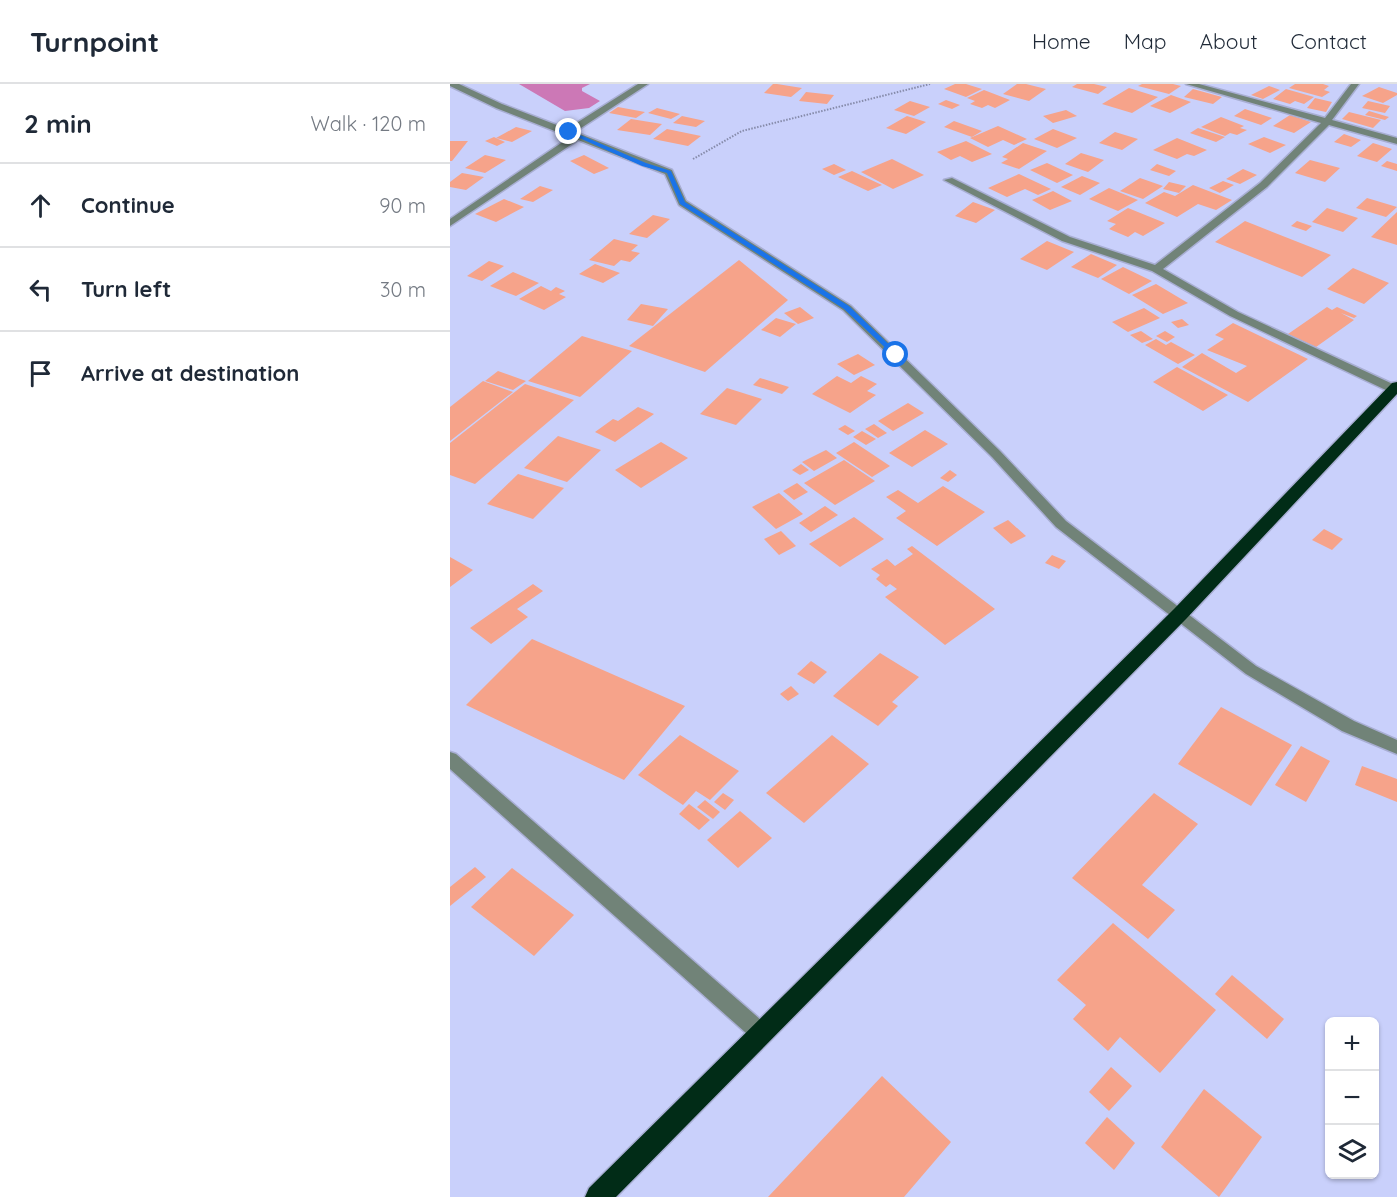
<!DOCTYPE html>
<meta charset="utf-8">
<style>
:root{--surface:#fff;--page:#f6f6f7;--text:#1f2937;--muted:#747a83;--line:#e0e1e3}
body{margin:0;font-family:Quicksand,sans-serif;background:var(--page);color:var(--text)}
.controls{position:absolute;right:18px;bottom:18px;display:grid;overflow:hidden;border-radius:9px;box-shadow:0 2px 4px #0004}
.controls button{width:54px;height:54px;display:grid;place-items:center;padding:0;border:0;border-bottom:2px solid var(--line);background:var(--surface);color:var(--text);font:30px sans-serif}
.stop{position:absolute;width:18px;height:18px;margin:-14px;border:4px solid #1a73e8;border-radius:50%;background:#fff}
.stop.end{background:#1a73e8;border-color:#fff;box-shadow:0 2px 6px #0008}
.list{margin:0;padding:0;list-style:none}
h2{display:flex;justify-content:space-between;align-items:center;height:78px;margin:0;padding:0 24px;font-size:26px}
h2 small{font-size:20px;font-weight:400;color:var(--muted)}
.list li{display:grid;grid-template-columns:39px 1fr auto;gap:18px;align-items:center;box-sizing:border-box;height:84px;padding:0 24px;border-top:2px solid var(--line)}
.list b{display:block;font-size:22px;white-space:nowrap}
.list em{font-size:20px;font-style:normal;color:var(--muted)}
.icon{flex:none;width:33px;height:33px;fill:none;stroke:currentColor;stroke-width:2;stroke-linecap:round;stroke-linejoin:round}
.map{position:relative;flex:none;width:947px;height:1113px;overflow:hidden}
header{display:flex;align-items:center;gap:36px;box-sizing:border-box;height:84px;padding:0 30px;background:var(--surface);border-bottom:2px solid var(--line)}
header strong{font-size:28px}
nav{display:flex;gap:33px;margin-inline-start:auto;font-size:21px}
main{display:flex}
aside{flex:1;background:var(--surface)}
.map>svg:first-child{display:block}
.forest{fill:#cc78b6}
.building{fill:#f6a38a}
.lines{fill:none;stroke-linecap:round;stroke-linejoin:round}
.minor-casing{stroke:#a8aed3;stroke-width:3}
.highway-casing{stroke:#a8aed3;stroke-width:3}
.path{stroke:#868baa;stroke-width:2;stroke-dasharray:1.5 1.5;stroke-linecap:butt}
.minor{fill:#718378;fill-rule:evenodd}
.highway{fill:#012c17;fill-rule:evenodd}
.route{fill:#1a73e8}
</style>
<header>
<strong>Turnpoint</strong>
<nav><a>Home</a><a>Map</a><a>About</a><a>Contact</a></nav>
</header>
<main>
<aside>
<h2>2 min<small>Walk · 120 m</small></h2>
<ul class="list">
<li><svg class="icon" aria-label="ahead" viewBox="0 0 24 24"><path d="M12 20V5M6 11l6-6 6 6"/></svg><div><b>Continue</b></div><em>90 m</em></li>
<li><svg class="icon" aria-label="left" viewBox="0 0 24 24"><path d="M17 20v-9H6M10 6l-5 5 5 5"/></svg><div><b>Turn left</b></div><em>30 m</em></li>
<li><svg class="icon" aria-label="arrive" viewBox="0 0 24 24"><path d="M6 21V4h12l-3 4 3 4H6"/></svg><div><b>Arrive at destination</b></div></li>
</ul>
</aside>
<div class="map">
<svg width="947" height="1113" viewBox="0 0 947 1113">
<rect width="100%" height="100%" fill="#c9d0fb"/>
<path class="forest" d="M69,0H140L132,4V7L150,17L139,24L115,27Z"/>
<g class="building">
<path d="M323,0H327L352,4L341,13L314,9Z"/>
<path d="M505,0H516L532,5L516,13L494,5Z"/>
<path d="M567,0H576L596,5L579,17L553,10Z"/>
<path d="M627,0H644L657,3L648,10L622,3Z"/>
<path d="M692,0H723L731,2L719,10L688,2Z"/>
<path d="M845,0H873L879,2L874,6L880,8L872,13L839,4Z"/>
<path d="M819,2L830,6L813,15L801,11Z"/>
<path d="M929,3L947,9V11L933,19L912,12Z"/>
<path d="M679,4L708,13L682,29L652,20Z"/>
<path d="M743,5L772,13L763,20L734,13Z"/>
<path d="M836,5L864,13L854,20L845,17L840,20L823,15Z"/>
<path d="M534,6L560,16L545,24L538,21L532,24L520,20L525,17L517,14Z"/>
<path d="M356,8L384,11L377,20L349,17Z"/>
<path d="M721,11L741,18L720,29L700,22Z"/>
<path d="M865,14L882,18L876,28L857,24Z"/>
<path d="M496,16L510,21L502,25L488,20Z"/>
<path d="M460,17L480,23L464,32L444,26Z"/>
<path d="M918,17L940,22L935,29L912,24Z"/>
<path d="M168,23L195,28L186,34L159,29Z"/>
<path d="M207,24L230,30L221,35L198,29Z"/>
<path d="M795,25L822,34L811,41L784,32Z"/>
<path d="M616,26L627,32L603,39L593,32Z"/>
<path d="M919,27L939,33L935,36L915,31Z"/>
<path d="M899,28L931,36L923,44L892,35Z"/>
<path d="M840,31L861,38L844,49L823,42Z"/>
<path d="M232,32L255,37L246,43L223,39Z"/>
<path d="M457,32L476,38L456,50L436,44Z"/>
<path d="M771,33L794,42L790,44L797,46L787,51L780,49L775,52L751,43Z"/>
<path d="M181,35L212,40L200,51L167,46Z"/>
<path d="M504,37L532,47L522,53L494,43Z"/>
<path d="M548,42L577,55L564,61L553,56L538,63L520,54Z"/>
<path d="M66,43L82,47L62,58L46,54Z"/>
<path d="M748,44L775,53L766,58L740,49Z"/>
<path d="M217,45L251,52L238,62L203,55Z"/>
<path d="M603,45L627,54L607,64L584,55Z"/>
<path d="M665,48L688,55L672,66L649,59Z"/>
<path d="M894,50L911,56L901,63L884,58Z"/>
<path d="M44,53L46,54L55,58L47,62L35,57Z"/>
<path d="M814,53L836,61L820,69L798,60Z"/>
<path d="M727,54L757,66L744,72L737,70L727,75L703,66Z"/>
<path d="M0,57H18L2,77H0Z"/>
<path d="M516,57L542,70L522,78L510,72L501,76L487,68Z"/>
<path d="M573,59L597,67L569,85L551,79L558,75L552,73Z"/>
<path d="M923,59L942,65L927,78L907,72Z"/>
<path d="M631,69L654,76L638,88L615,80Z"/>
<path d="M35,71L56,76L35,89L15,84Z"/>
<path d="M134,71L159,84L144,90L120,77Z"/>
<path d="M442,75L474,91L443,105L411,88Z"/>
<path d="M860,76L890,84L875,98L845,89Z"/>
<path d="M937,77L947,80V87L931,82Z"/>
<path d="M597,79L623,91L607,99L580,86Z"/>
<path d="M384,80L396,86L384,91L372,85Z"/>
<path d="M707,80L726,87L719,92L700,86Z"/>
<path d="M793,85L807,91L790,100L776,95Z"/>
<path d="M402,87L432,101L418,107L388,93Z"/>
<path d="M12,89L34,93L16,106L0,103V98Z"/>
<path d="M569,90L601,105L588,111L575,105L557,113L538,104Z"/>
<path d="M632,92L650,99L630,111L611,103Z"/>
<path d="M690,94L713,102L693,115L670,107Z"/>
<path d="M773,97L784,101L770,109L759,104Z"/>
<path d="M719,98L736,102L729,109L713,105Z"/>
<path d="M743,101L782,116L766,126L748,120L727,133L695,119L714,108L725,112Z"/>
<path d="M90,102L103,106L83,118L70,115Z"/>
<path d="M659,104L688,116L668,127L639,115Z"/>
<path d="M603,107L622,117L600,126L582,116Z"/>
<path d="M917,114L947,123L936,133L906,124Z"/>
<path d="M54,115L74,123L46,138L25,130Z"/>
<path d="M523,118L545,126L526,139L505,132Z"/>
<path d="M678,124L715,139L693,152L685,148L678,153L659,145L666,140L657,137Z"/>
<path d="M877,124L908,134L893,148L862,138Z"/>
<path d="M947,128V161L921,153Z"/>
<path d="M203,131L220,135L197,154L179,150Z"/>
<path d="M795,137L881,171L852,193L765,158Z"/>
<path d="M847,137L862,142L856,147L841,142Z"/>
<path d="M164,155L188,161L181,167L190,169L180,178L171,176L164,182L139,176Z"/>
<path d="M597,157L624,168L597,186L570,175Z"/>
<path d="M641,170L667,181L648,194L621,183Z"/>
<path d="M289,176L338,216L255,288L179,262Z"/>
<path d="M39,177L54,182L32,197L17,192Z"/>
<path d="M145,180L170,189L153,199L129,190Z"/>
<path d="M673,183L702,197L679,210L651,195Z"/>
<path d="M903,184L939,199L914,220L877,205Z"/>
<path d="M63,188L89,199L66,212L40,202Z"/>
<path d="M706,200L738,219L713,230L682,211Z"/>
<path d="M91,202L101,207L106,203L115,207L109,210L116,213L94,226L69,215Z"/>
<path d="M191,220L218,225L203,242L177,236Z"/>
<path d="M350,223L364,234L348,240L334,229Z"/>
<path d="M877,223L882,226L887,223L907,232L904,234L891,229L904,236L866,263L838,250Z"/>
<path d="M694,224L710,234L678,248L662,238Z"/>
<path d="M326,234L346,240L330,253L311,246Z"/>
<path d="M732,235L739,241L728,244L721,238Z"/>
<path d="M783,239L858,275L798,318L732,283L752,269L786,289L797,282L757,266L774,255L765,251Z"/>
<path d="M691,247L703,255L692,259L680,251Z"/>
<path d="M715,247L725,253L717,258L706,252Z"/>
<path d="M132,252L182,267L130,313L78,297Z"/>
<path d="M706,255L716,261L721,258L745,271L728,280L695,261Z"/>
<path d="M408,270L425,281L404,291L387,280Z"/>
<path d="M727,283L778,311L753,327L703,298Z"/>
<path d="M48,287L76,297L63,306L35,297Z"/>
<path d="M387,292L401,299L411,292L427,300L417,307L426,311L400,329L362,310Z"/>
<path d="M310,294L339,303L332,310L303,301Z"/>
<path d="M33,297L63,308L0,357V323Z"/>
<path d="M75,300L124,316L25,400L0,391V359Z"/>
<path d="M277,304L312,315L286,341L250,330Z"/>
<path d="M458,319L474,329L443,347L428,337Z"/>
<path d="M188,323L204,330L165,358L145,348L163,335L168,337Z"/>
<path d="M424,340L437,349L428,354L415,345Z"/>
<path d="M395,341L405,347L398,351L388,345Z"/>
<path d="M475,346L498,360L462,383L439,369Z"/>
<path d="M412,347L426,355L416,361L403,353Z"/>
<path d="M108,352L151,366L117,398L74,384Z"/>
<path d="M211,358L238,374L191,404L165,386Z"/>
<path d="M404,358L440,382L422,393L386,369Z"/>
<path d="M376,366L387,374L364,387L352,378Z"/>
<path d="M394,376L425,397L385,421L354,399Z"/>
<path d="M351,380L359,386L350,391L342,386Z"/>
<path d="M500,386L507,391L498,398L490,394Z"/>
<path d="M68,390L114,404L83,435L37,420Z"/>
<path d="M347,399L358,408L344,416L333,407Z"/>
<path d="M493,402L535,428L487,462L446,434L456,427L436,413L448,406L468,419Z"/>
<path d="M329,409L353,430L326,445L302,423Z"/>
<path d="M375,422L388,431L361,448L349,439Z"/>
<path d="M404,433L434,455L390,483L359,460Z"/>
<path d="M558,436L576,452L561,460L543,444Z"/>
<path d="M874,445L893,455L882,466L862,456Z"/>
<path d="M331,447L346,462L329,471L314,455Z"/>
<path d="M462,462L545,525L495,561L435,513L447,505L440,500L436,503L426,495L430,491L421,485L437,475L445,482L463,470L457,465Z"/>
<path d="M602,471L616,477L609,485L595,479Z"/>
<path d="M0,473L23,486L0,503Z"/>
<path d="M83,500L93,507L67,525L78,533L41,560L20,544Z"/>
<path d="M82,555L235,622L174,696L16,621Z"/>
<path d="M430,569L469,593L442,618L448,622L428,642L383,612Z"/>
<path d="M361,577L377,588L364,600L347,590Z"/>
<path d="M341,602L349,610L338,617L330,610Z"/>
<path d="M771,623L842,661L801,722L728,680Z"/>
<path d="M230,651L289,687L260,716L246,707L233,721L188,691Z"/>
<path d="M382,651L419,680L354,739L316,709Z"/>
<path d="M851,662L880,677L856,718L825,701Z"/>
<path d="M912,682L947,695V718L905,701Z"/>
<path d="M273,709L284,716L275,726L264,718Z"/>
<path d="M704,709L748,740L692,801L725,826L698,855L622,794Z"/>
<path d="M255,716L270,728L263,735L247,723Z"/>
<path d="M239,720L260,736L249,746L229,730Z"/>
<path d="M290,727L322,754L288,784L257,756Z"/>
<path d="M25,783L36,793L0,822V803Z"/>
<path d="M62,784L124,831L84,872L21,823Z"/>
<path d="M663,839L766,926L710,989L670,953L658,967L623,935L636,921L607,896Z"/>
<path d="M782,891L834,935L817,955L765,910Z"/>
<path d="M661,983L682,1002L659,1027L639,1008Z"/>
<path d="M432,992L501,1058L454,1113H318Z"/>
<path d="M754,1005L812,1053L769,1113L711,1063Z"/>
<path d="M657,1033L685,1059L664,1086L635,1059Z"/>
</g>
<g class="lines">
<defs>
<g id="minor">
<path d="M0,0H9L52,20L117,45L188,0H198L125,48L222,86L236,117L401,222L550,367L616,437L806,582L904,637L947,656V670L892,647L796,590L606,443L542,373L393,226L229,121L215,90L128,56L0,142V135L120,53L46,24L0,2Z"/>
<path d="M736,0H749L875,34L901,0H909L882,36L947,54V60L879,41L817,103L713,185L788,228L947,302V308H940L780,232L702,187L612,157L494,96L502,94L620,153L705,181L810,99L871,39Z"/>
<path d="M0,668L6,670L319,943L322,950L319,957L312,960L305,957L0,685Z"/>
</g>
<path id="highway" d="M947,298V310L736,535L166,1113H135L139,1104L724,525L942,299Z"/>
</defs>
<use href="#minor" class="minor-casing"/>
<use href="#highway" class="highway-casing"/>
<path class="path" d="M243,75L292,47L480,0"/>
<use href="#minor" class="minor"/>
<use href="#highway" class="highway"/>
</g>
<path class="route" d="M121,47L196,79L221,87L235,118L399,222L450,271L444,272L394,225L230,120L217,89L192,82L116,48Z"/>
</svg>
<div class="controls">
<button>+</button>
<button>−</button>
<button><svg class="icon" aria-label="layers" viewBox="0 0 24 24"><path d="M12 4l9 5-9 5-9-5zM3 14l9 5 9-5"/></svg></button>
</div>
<div class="stop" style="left:446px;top:271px"></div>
<div class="stop end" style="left:119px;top:48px"></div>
</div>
</main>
